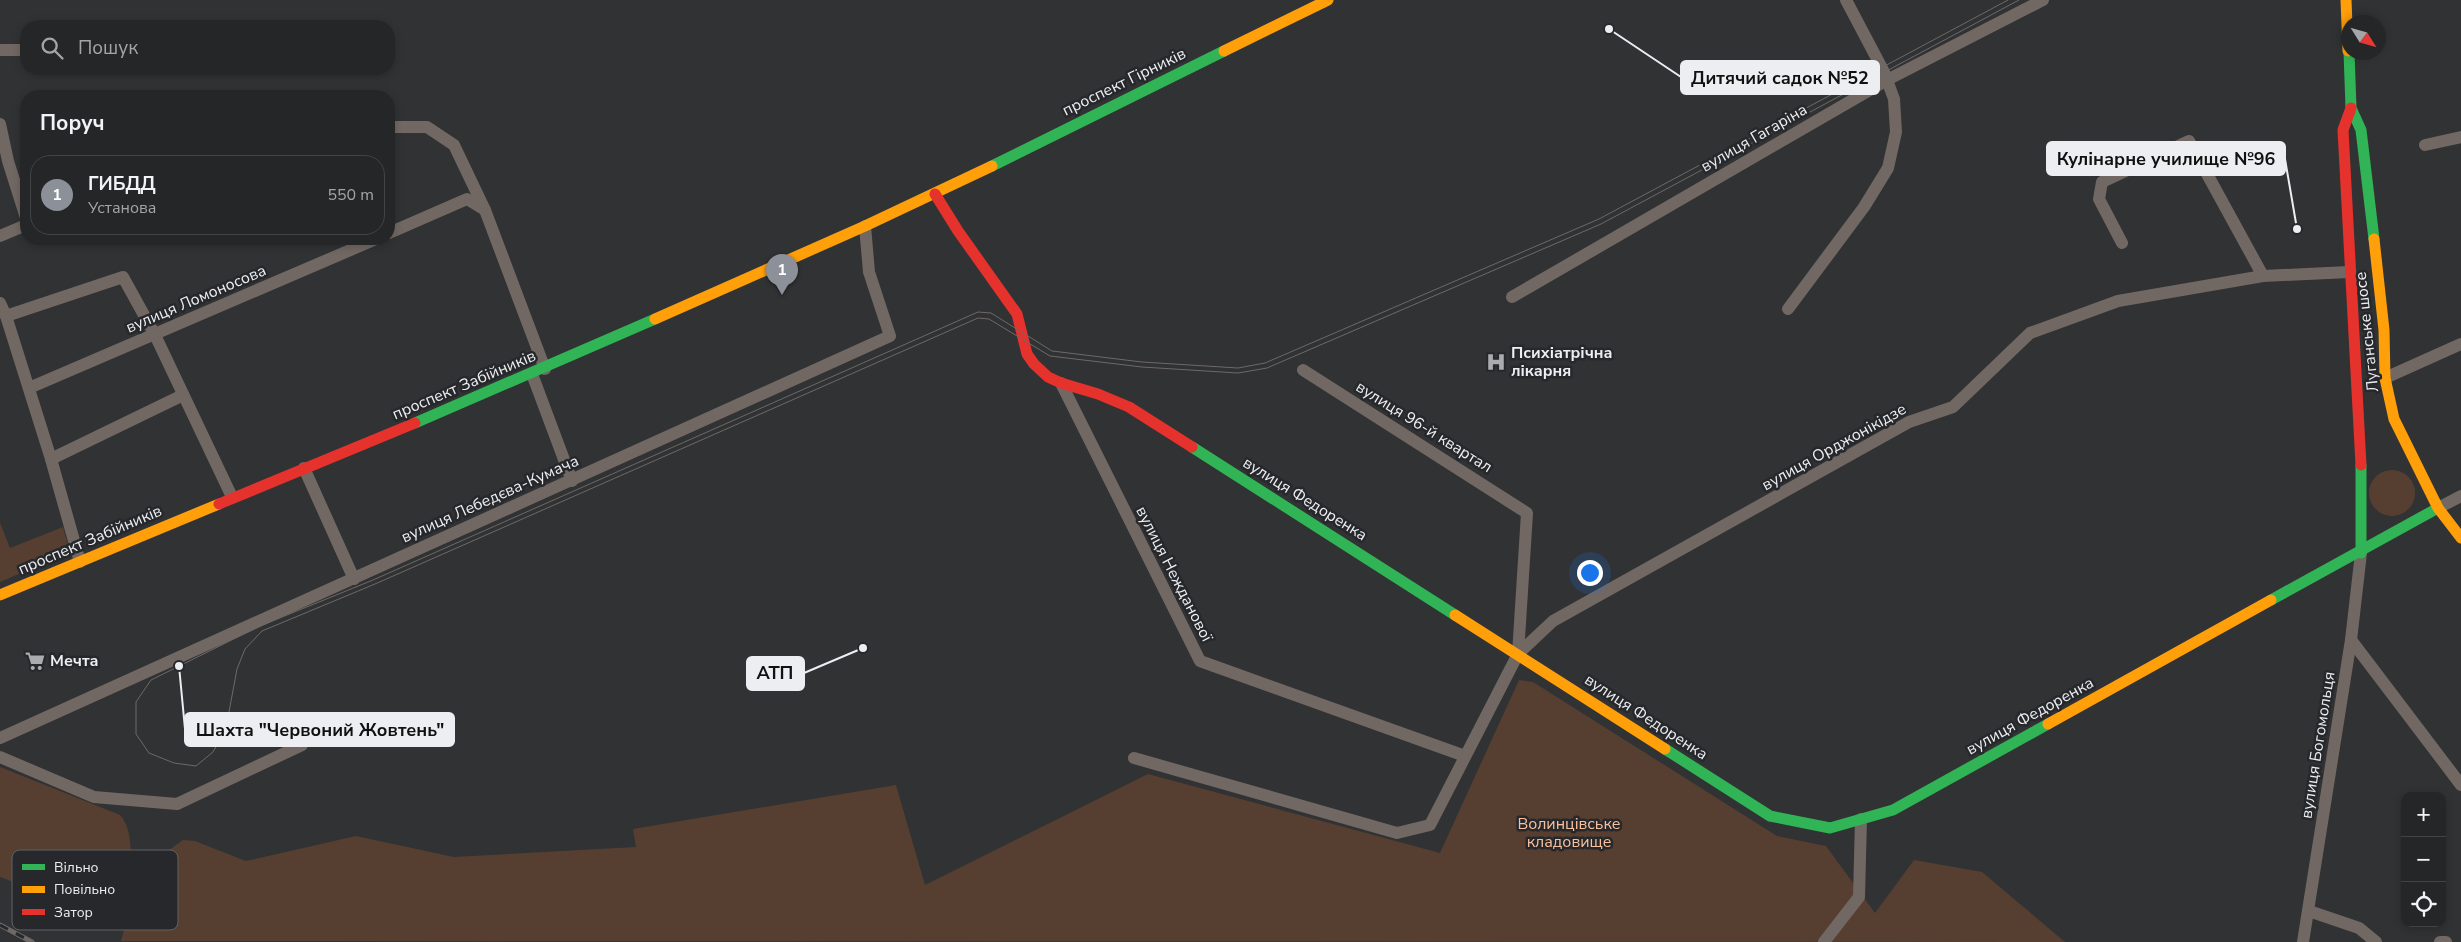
<!DOCTYPE html>
<html lang="uk">
<meta charset="utf-8">
<style>
:root{--surface:#252627;--page:#313233;--text:#f1f3f6;--muted:#a3a5a7;--line:#424344;--accent:#8c9099}
body{margin:0;font-family:"Nunito Sans",sans-serif;background:var(--page);color:var(--text)}
.controls{position:absolute;right:15px;bottom:15px;display:grid;overflow:hidden;border-radius:10px;box-shadow:0 2px 8px #0003}
.controls button{width:45px;height:45px;display:grid;place-items:center;padding:0;border:0;border-bottom:1px solid var(--line);background:var(--surface);color:var(--text);font:25px sans-serif}
.compass{position:absolute;left:2341px;top:15px;width:45px;height:45px;border-radius:50%;background:var(--surface);box-shadow:0 2px 8px #0003;rotate:127deg}
.you{position:absolute;left:1589px;top:572px;width:18px;height:18px;margin:-12px;border:4px solid #fff;border-radius:50%;background:#1a73e8;box-shadow:0 0 0 8px #1a73e833}
.badge{display:grid;place-items:center;width:32px;height:32px;border-radius:50%;background:var(--accent);color:#fff;font-size:16px;font-weight:700}
.pin{position:absolute;translate:-50% -41px;filter:drop-shadow(0 1px 2px #0008)}
.pin::after{content:'';position:absolute;top:26px;width:18px;height:15px;background:inherit;clip-path:polygon(0 0,100% 0,50% 100%)}
.list{margin:0;padding:0;list-style:none}
h2{display:flex;justify-content:space-between;align-items:center;height:65px;margin:0;padding:0 20px;font-size:21px}
h2 small{font-size:16px;font-weight:400;color:var(--muted)}
.list li{display:grid;grid-template-columns:32px 1fr auto;gap:15px;align-items:center;box-sizing:border-box;height:80px;margin:0 10px 10px;padding:0 10px;border:1px solid var(--line);border-radius:20px}
.list b{display:block;font-size:19px;white-space:nowrap}
.list p{margin:0;font-size:16px;white-space:nowrap;color:var(--muted)}
.list em{font-size:16px;font-style:normal;color:var(--muted)}
.icon{flex:none;width:28px;height:28px;fill:none;stroke:currentColor;stroke-width:2;stroke-linecap:round;stroke-linejoin:round}
.map{position:relative;flex:none;width:2461px;height:942px;overflow:hidden}
.search{position:absolute;background:var(--surface);box-shadow:0 2px 8px #0003;left:20px;top:20px;width:375px;height:55px;display:flex;align-items:center;gap:12px;box-sizing:border-box;padding:0 18px;border-radius:20px;color:var(--muted);font-size:19px}
.panel{position:absolute;background:var(--surface);box-shadow:0 2px 8px #0003;left:20px;top:90px;width:375px;height:155px;border-radius:20px}
.map>svg:first-child{display:block}
.green{fill:#563f31}
.lines{fill:none;stroke-linecap:round;stroke-linejoin:round}
.street{stroke:#726863;stroke-width:12}
.fast{stroke:#30b455;stroke-width:11}
.slow{stroke:#ff9f0a;stroke-width:11}
.jam{stroke:#e5322d;stroke-width:11}
.tram{stroke:#6e6967;stroke-width:1}
.rail-casing{stroke:#6e6967;stroke-width:5}
.rail{stroke:#26282b;stroke-width:3;stroke-dasharray:9;stroke-linecap:butt}
.labels{text-anchor:middle;dominant-baseline:central;stroke-width:5;stroke-linejoin:round;paint-order:stroke}
.street-label{font-size:16px;fill:#edeef1;stroke:#26282b}
.poi-label{font-size:16px;font-weight:bold;fill:#edeef1;stroke:#26282b;text-anchor:start}
.park-label{font-size:16px;fill:#fac09c;stroke:#26282b}
.key{fill:#26282b;stroke:#626366;stroke-width:1}
.key-label{font-size:14px;fill:#edeef1}
.leader{fill:none;stroke:#edeef1;stroke-width:2}
.callout-dot{fill:#edeef1;stroke:#26282b;stroke-width:2}
.callout{fill:#edeef1;stroke:#edeef1;stroke-width:2}
.callout-label{font-size:18px;text-anchor:middle;font-weight:bold;fill:#111}
</style>
<div class="map">
<svg width="2461" height="942" viewBox="0 0 2461 942">
<rect width="100%" height="100%" fill="#313234"/>
<g class="green">
<circle cx="2392" cy="493" r="23"/>
<path d="M0,523L10,548L63,527L70,552L0,582Z"/>
<path d="M1519,680L1533,682L1777,836L1826,846L1875,913L1914,860L1982,872L2065,942L121,941L128,914L143,878L158,858L183,840L195,841L246,861L356,836L454,857L636,847L633,829L896,785L925,885L1148,774L1440,853Z"/>
<path d="M0,767L120,815C134,831 129,854 133,874C135,887 131,899 120,907C83,932 37,889 0,877Z"/>
</g>
<g class="lines">
<g class="street">
<path d="M0,50H26"/>
<path d="M0,124L8,161L26,218"/>
<path d="M389,127H427L454,145L485,210"/>
<path d="M2425,145L2461,137"/>
<path d="M389,233L467,199L485,210L545,369"/>
<path d="M0,236L26,225"/>
<path d="M2122,243L2099,199L2102,182L2189,141L2263,276"/>
<path d="M1512,297L1887,80L2043,0"/>
<path d="M0,303L6,316L123,277L155,335L232,497"/>
<path d="M1788,309L1864,207L1888,168L1896,132L1894,99L1884,72L1846,0"/>
<path d="M6,316L51,459L80,562"/>
<path d="M532,374L572,481"/>
<path d="M2385,378L2461,344"/>
<path d="M1061,383L1200,661L1465,756"/>
<path d="M29,388L376,239"/>
<path d="M51,459L183,395"/>
<path d="M304,468L354,579"/>
<path d="M2438,508L2461,496"/>
<path d="M2351,640L2461,785"/>
<path d="M1518,654L1553,621L1909,422L1953,407L2030,333L2118,301L2263,276L2349,272"/>
<path d="M0,738L890,336L869,272L865,226"/>
<path d="M0,757L94,797L177,804L302,745"/>
<path d="M1134,758L1397,833L1430,825L1518,654L1527,513L1303,370"/>
<path d="M2309,911L2359,928L2376,942"/>
<path d="M1824,942L1859,897L1861,819"/>
<path d="M2303,942L2351,640L2361,553"/>
<path d="M2440,942H2446"/>
</g>
<g class="fast">
<path d="M2349,52L2351,108L2361,130L2374,239"/>
<path d="M992,166L1224,51"/>
<path d="M415,423L655,319"/>
<path d="M1192,447L1455,615"/>
<path d="M2361,465V553"/>
<path d="M2271,600L2438,508"/>
<path d="M1665,749L1770,816L1830,828L1893,810L2048,724"/>
</g>
<g class="slow">
<path d="M2346,0L2348,51"/>
<path d="M1224,51L1328,0"/>
<path d="M2374,239L2384,330L2385,378L2394,419L2438,508L2461,538"/>
<path d="M655,319L865,226L992,166"/>
<path d="M0,595L219,504"/>
<path d="M1455,615L1665,749"/>
<path d="M2048,724L2271,600"/>
</g>
<g class="jam">
<path d="M2351,108L2343,130L2361,465"/>
<path d="M935,194L958,231L1017,314L1027,354L1034,364L1048,377L1061,383L1098,394L1129,407L1192,447"/>
<path d="M219,504L415,423"/>
</g>
<path class="tram" d="M2008,0L1599,219L1265,363L1238,368L1142,362L1052,351L991,313L978,312L373,580L260,626L151,680L136,702V734L149,753L174,763L196,766L213,752L226,728L237,669L245,649L262,631L375,584L978,318L989,319L1050,356L1142,367L1238,373L1267,368L1601,224L2019,0"/>
<defs>
<path id="rail" d="M0,925L32,942"/>
</defs>
<use href="#rail" class="rail-casing"/>
<use href="#rail" class="rail"/>
</g>
<defs>
<symbol id="hospital-bare" viewBox="-9 -9 18 18"><path d="M-5-5h3v3.5h4V-5h3V5h-3V1.5h-4V5h-3Z" fill="#abacaf" stroke="#26282b" stroke-width="2.5" paint-order="stroke"/></symbol>
<symbol id="supermarket-bare" viewBox="-9 -9 18 18"><path d="M-6-5.5h2.5l.6 2H6L4.5 2H-2.5L-4.4-4H-6ZM-1.5 3.2a1.3 1.3 0 1 0 .1 0ZM3 3.2a1.3 1.3 0 1 0 .1 0Z" fill="#abacaf" stroke="#26282b" stroke-width="2.5" paint-order="stroke"/></symbol>
</defs>
<g fill-rule="evenodd">
<use href="#hospital-bare" x="1482" y="348" width="28" height="28"/>
<use href="#supermarket-bare" x="21" y="647" width="28" height="28"/>
</g>
<g class="labels">
<g class="street-label">
<text transform="translate(1124 82) rotate(-26)">проспект Гірників</text>
<text transform="translate(1754 138) rotate(-30)">вулиця Гагаріна</text>
<text transform="translate(196 299) rotate(-23)">вулиця Ломоносова</text>
<text transform="translate(2367 332) rotate(-96)">Луганське шосе</text>
<text transform="translate(464 385) rotate(-23)">проспект Забійників</text>
<text transform="translate(1424 427) rotate(32)">вулиця 96-й квартал</text>
<text transform="translate(1834 447) rotate(-29)">вулиця Орджонікідзе</text>
<text transform="translate(490 499) rotate(-24)">вулиця Лебедєва-Кумача</text>
<text transform="translate(1305 499) rotate(32)">вулиця Федоренка</text>
<text transform="translate(90 540) rotate(-23)">проспект Забійників</text>
<text transform="translate(1174 574) rotate(63)">вулиця Нежданової</text>
<text transform="translate(2030 716) rotate(-29)">вулиця Федоренка</text>
<text transform="translate(1646 717) rotate(33)">вулиця Федоренка</text>
<text transform="translate(2318 745) rotate(-81)">вулиця Богомольця</text>
</g>
<g class="poi-label">
<text x="1511" y="353">Психіатрічна<tspan x="1511" dy="18">лікарня</tspan></text>
<text x="50" y="661">Мечта</text>
</g>
<g class="park-label">
<text x="1569" y="824">Волинцівське<tspan x="1569" dy="18">кладовище</tspan></text>
</g>
</g>
<rect x="12" y="850" width="166" height="80" rx="8" class="key"/>
<rect x="22" y="864" width="23" height="6" fill="#30b455"/>
<rect x="22" y="886" width="23" height="7" fill="#ff9f0a"/>
<rect x="22" y="909" width="23" height="6" fill="#e5322d"/>
<g class="key-label">
<text x="54" y="872">Вільно</text>
<text x="54" y="894">Повільно</text>
<text x="54" y="917">Затор</text>
</g>
<path class="leader" d="M1609 29L1681 77M2297 229L2285 159M863 648L804 673M179 666L185 729"/>
<g class="callout-dot">
<circle cx="1609" cy="29" r="5"/>
<circle cx="2297" cy="229" r="5"/>
<circle cx="863" cy="648" r="5"/>
<circle cx="179" cy="666" r="5"/>
</g>
<g class="callout">
<rect x="1681" y="61" width="198" height="33" rx="5"/>
<rect x="2047" y="142" width="238" height="33" rx="5"/>
<rect x="747" y="657" width="57" height="33" rx="5"/>
<rect x="185" y="713" width="269" height="33" rx="5"/>
</g>
<g class="callout-label">
<text x="1780" y="84">Дитячий садок №52</text>
<text x="2166" y="165">Кулінарне училище №96</text>
<text x="775" y="679">АТП</text>
<text x="320" y="736">Шахта "Червоний Жовтень"</text>
</g>
</svg>
<div class="controls">
<button>+</button>
<button>−</button>
<button><svg class="icon" aria-label="locate" viewBox="0 0 24 24"><circle cx="12" cy="12" r="6"/><path d="M12 2v4M12 18v4M2 12h4M18 12h4"/></svg></button>
</div>
<svg class="compass" viewBox="-18 -18 36 36"><path d="M0-13l5 13h-10z" fill="#e53935"/><path d="M0 13l5-13h-10z" fill="#a3a5a7"/></svg>
<div class="you"></div>
<div class="pin badge" style="left:782px;top:295px">1</div>
<div class="search"><svg class="icon" aria-label="search" viewBox="0 0 24 24"><circle cx="10" cy="10" r="6"/><path d="M15 15l6 6"/></svg>Пошук</div>
<section class="panel">
<h2>Поруч<small></small></h2>
<ul class="list">
<li><span class="badge">1</span><div><b>ГИБДД</b><p>Установа</p></div><em>550 m</em></li>
</ul>
</section>
</div>
